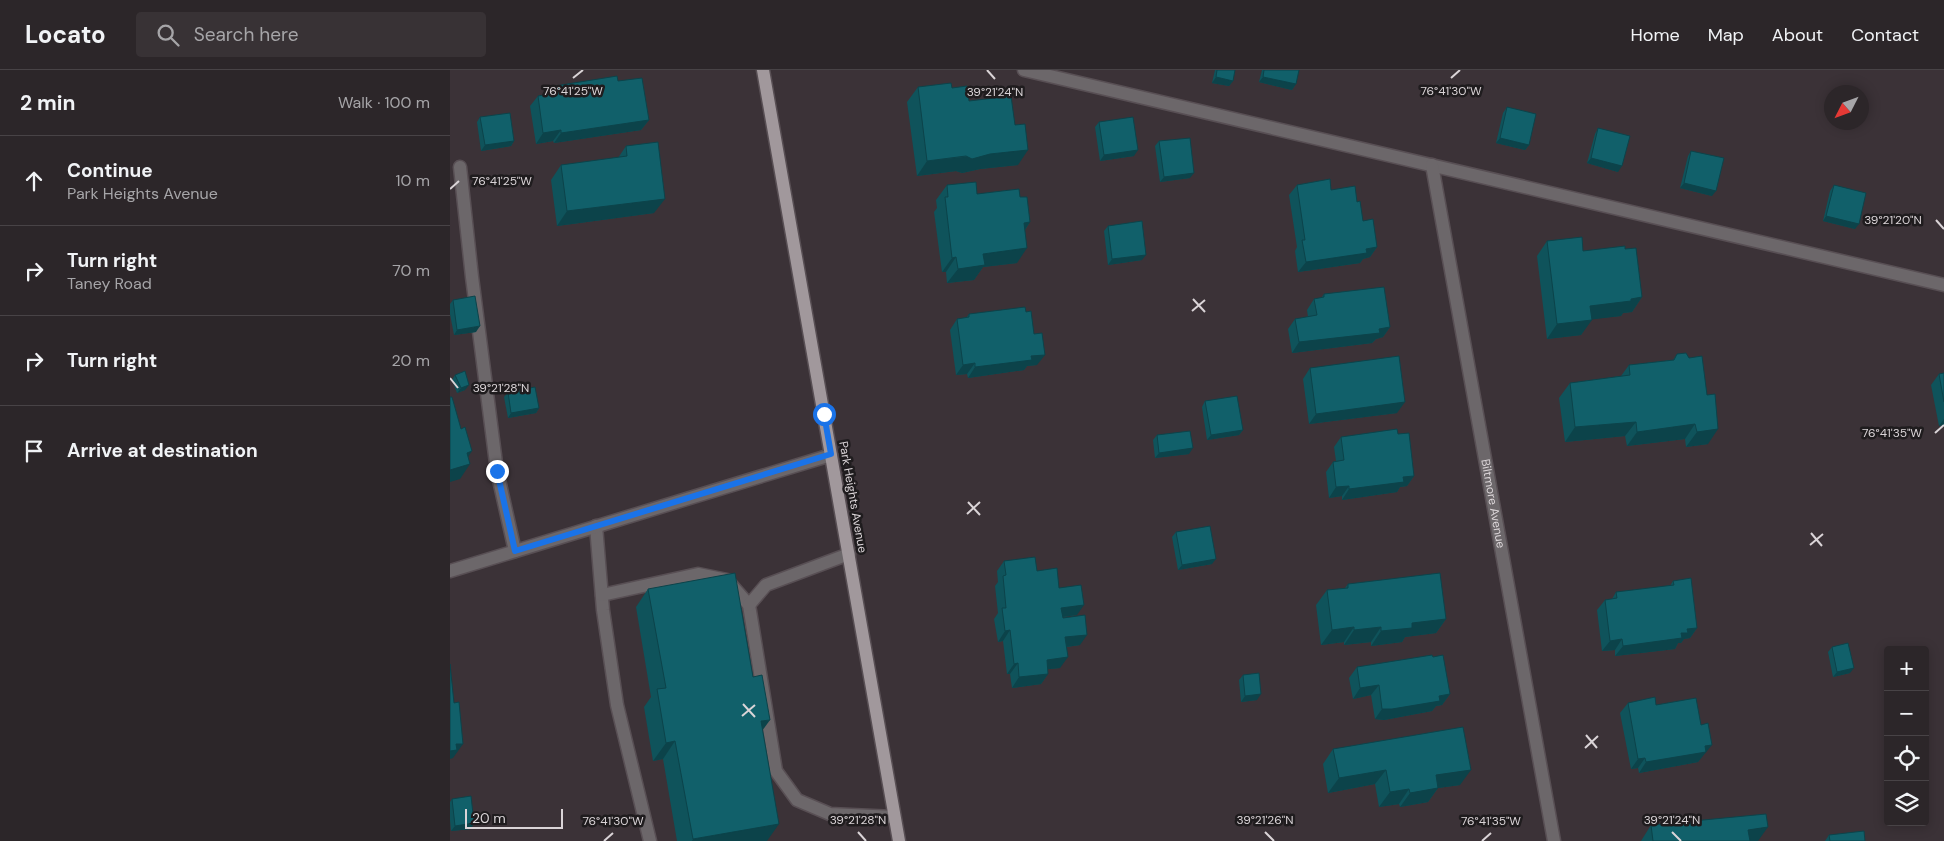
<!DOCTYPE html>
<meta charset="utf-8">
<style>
:root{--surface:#2c2629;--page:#383235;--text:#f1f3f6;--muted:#a6a5a8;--line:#484346}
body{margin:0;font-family:"DM Sans",sans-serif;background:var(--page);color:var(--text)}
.controls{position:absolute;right:15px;bottom:15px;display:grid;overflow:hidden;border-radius:5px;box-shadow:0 2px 12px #0003}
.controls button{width:45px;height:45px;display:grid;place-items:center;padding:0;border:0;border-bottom:1px solid var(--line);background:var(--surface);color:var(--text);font:25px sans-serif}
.compass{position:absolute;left:1374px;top:15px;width:45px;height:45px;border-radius:50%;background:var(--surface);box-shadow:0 2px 12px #0003;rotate:228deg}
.scale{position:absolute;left:15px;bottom:12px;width:98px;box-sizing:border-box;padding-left:5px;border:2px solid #dad4d7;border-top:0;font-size:14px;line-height:18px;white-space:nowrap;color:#dad4d7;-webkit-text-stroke:4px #1f1c1e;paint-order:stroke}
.stop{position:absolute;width:15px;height:15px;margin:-11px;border:4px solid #1a73e8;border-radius:50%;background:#fff}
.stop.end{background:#1a73e8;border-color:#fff;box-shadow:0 1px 5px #0008}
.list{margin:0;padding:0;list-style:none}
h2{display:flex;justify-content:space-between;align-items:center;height:65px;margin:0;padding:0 20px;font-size:21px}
h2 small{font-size:16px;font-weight:400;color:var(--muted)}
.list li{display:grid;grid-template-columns:32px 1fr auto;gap:15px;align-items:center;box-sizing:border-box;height:90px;padding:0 20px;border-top:1px solid var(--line)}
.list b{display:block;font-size:19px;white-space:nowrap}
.list p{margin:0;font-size:16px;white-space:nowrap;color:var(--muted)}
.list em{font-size:16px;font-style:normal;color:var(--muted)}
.icon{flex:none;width:28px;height:28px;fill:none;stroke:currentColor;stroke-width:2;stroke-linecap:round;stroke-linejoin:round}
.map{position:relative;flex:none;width:1494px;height:771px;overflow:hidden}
header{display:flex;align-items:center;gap:30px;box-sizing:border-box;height:70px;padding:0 25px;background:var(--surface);border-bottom:1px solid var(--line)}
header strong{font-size:24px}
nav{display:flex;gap:28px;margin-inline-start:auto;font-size:18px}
.search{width:350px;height:45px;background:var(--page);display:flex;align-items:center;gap:12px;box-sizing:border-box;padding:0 18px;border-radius:5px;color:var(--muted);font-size:19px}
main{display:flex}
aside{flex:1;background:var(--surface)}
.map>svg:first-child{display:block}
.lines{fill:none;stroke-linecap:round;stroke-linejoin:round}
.minor-casing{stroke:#584f54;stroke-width:15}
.major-casing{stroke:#584f54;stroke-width:15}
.minor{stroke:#6c676a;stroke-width:12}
.major{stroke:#a1989c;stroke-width:12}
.wall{fill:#0f535b}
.shaded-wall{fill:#0c434a}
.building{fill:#11606a;stroke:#0c434a}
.route{stroke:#1a73e8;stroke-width:6}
.ticks{fill:none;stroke:#dad4d7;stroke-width:2}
.labels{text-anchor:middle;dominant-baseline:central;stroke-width:5;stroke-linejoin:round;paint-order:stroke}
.street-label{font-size:12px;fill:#dad4d7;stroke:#1f1c1e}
.ticks-label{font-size:12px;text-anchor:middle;fill:#dad4d7;stroke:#1f1c1e;stroke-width:5;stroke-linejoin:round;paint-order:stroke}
</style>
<header>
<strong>Locato</strong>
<div class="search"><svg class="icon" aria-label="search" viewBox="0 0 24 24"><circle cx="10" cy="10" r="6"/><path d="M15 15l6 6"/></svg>Search here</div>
<nav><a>Home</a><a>Map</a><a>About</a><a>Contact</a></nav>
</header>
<main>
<aside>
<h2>2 min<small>Walk · 100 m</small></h2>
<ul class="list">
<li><svg class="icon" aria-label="ahead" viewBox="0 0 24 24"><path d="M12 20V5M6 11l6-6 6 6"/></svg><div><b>Continue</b><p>Park Heights Avenue</p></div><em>10 m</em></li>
<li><svg class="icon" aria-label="right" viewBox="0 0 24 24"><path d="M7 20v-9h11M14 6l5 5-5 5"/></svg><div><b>Turn right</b><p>Taney Road</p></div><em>70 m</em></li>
<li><svg class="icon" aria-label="right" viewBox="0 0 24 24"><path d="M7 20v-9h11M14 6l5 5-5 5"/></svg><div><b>Turn right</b></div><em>20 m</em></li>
<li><svg class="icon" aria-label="arrive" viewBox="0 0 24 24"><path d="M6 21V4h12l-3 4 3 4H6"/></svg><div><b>Arrive at destination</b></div></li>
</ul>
</aside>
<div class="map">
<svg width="1494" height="771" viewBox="0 0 1494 771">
<rect width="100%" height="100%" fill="#3b3237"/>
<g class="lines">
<defs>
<g id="minor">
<path d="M574,0L1494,215"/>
<path id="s1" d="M982,95L1104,771"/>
<path d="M10,97L22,207L47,401L65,481"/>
<path d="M146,456L153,540L167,635L200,771"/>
<path d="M0,501L381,385"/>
<path d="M152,525L248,504L277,510L299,535L326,701L347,730L380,744L444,747"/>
<path d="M299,535L316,515L399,484"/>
</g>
<path id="major" d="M313,0L449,771"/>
</defs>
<use href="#minor" class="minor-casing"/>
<use href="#major" class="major-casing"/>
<use href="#minor" class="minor"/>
<use href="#major" class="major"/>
</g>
<g class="wall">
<path d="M765,0H785L783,11L779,16L762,13Z"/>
<path d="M812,0H849L846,14L842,20L809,12Z"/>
<path d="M168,11L199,50L191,60L104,73L103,71L86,74L80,36L88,26L99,24L105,16Z"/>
<path d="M468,17L502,18L519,31L568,95L530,99L512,103L506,101L467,106L457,32Z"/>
<path d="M1057,37L1079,75L1075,80L1046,73L1053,43Z"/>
<path d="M30,47L64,71L61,76L31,81L27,52Z"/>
<path d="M649,52L684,86L650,91L645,57Z"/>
<path d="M1148,58L1168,102L1137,93L1145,64Z"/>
<path d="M709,71L740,108L710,112L705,76Z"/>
<path d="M176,76L204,143L107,156L101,110L111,95L168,88Z"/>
<path d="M1241,81L1262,126L1230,118L1238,86Z"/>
<path d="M497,115L527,124L570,127L580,152L575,160L567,193L533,197L524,210L497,213L496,202H492L484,142L487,138L486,130Z"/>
<path d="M847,115L881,120L907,132L913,151L927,177L920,187L913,189L910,193L848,202L845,181L847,177L839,125Z"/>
<path d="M1384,115L1405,159L1373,151L1380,121Z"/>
<path d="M658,156L692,190L658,195L654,161Z"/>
<path d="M1097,171L1133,181L1175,179L1192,227L1182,242L1173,243L1171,246L1141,249L1131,265L1097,269L1087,186Z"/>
<path d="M874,224L940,257L933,267L926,269L922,273L842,283L838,259L845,249L858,247L857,240L864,229L871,228Z"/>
<path d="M3,230L26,262L4,265L0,244V234Z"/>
<path d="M519,244L587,295L577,296L574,300L518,308L517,304L506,305L500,260L507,249L516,248Z"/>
<path d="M1227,284L1258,374L1236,377L1235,369L1177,376L1175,366L1115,372L1109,328L1120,313L1171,306L1179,295L1223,290Z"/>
<path d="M860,298L947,343L859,354L853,309Z"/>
<path d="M1494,303V355L1489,356L1481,315L1489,304Z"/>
<path d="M5,305L15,320L7,323L2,310Z"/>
<path d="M58,322L89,338L86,343L58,348L54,327Z"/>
<path d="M755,331L793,360L789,365L757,370L752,337Z"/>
<path d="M948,364L964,406L957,416L950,417L947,422L892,430V426L879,428L876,402L883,392L886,391L884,377L891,367Z"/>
<path d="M707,365L739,384L705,388L703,370Z"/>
<path d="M726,462L762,494L728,500L722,467Z"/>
<path d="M554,491L587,501L609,518L627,545L613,547L630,575L617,577L610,598L598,599V604L591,614L562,618L560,604H557L553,571L548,572L544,549L548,543L545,516L548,512L547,501Z"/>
<path d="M1223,511L1247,558L1240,568L1234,569L1231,573H1228L1225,579L1165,586V580L1152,581L1147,540L1155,530L1162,529L1166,522L1220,516Z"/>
<path d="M898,514L996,549L986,563L955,567L952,572L921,576V572L894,575V572L871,575L866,535L877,520L895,518Z"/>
<path d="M198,519L312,661L317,771H227L213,689L203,691L194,637L201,627L186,537Z"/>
<path d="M1382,577L1400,603L1383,607L1378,582Z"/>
<path d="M983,587L1000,624L992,635L986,636L982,641L934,650L925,649L921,625L903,629L899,608L907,597Z"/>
<path d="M793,605L807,630L791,632L789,610Z"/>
<path d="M1178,633L1206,635L1254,685H1253L1248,692L1189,703L1188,698L1181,699L1170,643Z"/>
<path d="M883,679L1010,715L988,718L978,732L950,737L949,734L929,737L925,714L878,723L873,694Z"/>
<path d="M2,729L21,759L1,761L0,750V732Z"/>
<path d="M1201,755L1308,771H1191Z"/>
<path d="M1379,765L1415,771H1375Z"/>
</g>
<g class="shaded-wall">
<path d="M766,7L783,11L779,16L762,13Z"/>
<path d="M813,7L846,14L842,20L809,12Z"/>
<path d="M199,50L191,60L104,73L111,63Z"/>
<path d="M111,60L103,71L86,74L93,63Z"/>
<path d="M1050,68L1079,75L1075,80L1046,73Z"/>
<path d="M64,71L61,76L31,81L35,75Z"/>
<path d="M578,80L568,95L530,99L512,103L506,101L467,106L477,91Z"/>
<path d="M688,80L684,86L650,91L654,85Z"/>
<path d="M1141,88L1172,96L1168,102L1137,93Z"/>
<path d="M744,103L740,108L710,112L714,107Z"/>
<path d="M1234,113L1266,121L1262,126L1230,118Z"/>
<path d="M215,129L204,143L107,156L117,141Z"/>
<path d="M1376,146L1409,154L1405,159L1373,151Z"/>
<path d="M580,152L570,167L574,153Z"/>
<path d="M927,177L920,187L913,189L910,193L848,202L856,192Z"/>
<path d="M577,178L567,193L533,197L524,210L497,213L508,199L533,184Z"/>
<path d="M696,185L692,190L658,195L662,189Z"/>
<path d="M506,187L496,202H492L502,188Z"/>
<path d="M1192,227L1182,242L1173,243L1171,246L1129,251L1140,236Z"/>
<path d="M1142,250L1131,265L1097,269L1107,254Z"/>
<path d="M30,256L26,262L4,265L7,260Z"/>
<path d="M940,257L933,267L926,269L922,273L842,283L849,272Z"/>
<path d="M595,285L587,295L577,296L574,300L518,308L525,297L581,286Z"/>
<path d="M525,293L517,304L506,305L513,295Z"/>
<path d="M19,315L15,320L7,323L11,318Z"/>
<path d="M955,332L947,343L859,354L866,344Z"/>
<path d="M89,338L86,343L58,348L61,343Z"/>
<path d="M1494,349V355L1489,356Z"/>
<path d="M1186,352L1175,366L1115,372L1125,357Z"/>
<path d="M1245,354L1235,369L1177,376L1187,362Z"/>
<path d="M1268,359L1258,374L1236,377L1247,362Z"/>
<path d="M793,360L789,365L757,370L761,365Z"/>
<path d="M743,378L739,384L705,388L709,383Z"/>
<path d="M22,381L12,396L17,383Z"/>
<path d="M20,394L10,409L0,412V400Z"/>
<path d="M964,406L957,416L950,417L947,422L892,430L899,419L953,407Z"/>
<path d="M899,416L892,426L879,428L886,417Z"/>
<path d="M766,489L762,494L728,500L732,495Z"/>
<path d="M634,535L627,545L604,548L611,538Z"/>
<path d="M996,549L986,563L955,567L952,572L921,576L931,561L962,553Z"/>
<path d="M904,557L894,572L871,575L882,560Z"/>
<path d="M931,557L921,572L894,575L904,560Z"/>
<path d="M1247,558L1240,568L1234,569L1231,573H1228L1225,579L1165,586L1173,576L1231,563L1237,559Z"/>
<path d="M560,560L553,571L548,572L555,561Z"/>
<path d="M637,565L630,575L608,578L615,567Z"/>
<path d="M1172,569L1165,580L1152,581L1160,571Z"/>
<path d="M618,587L610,598L590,600L597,590Z"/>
<path d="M568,593L560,604H557L564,594Z"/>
<path d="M1404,598L1400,603L1383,607L1387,602Z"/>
<path d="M598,604L591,614L562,618L569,607Z"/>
<path d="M929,615L921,625L903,629L910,618Z"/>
<path d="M811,624L807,630L791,632L795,626Z"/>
<path d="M1000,624L992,635L986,636L982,641L934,650L925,649L932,639Z"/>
<path d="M320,650L307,668L311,651Z"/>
<path d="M225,671L213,689L203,691L216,673Z"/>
<path d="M6,674H13L3,688L0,689V681Z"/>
<path d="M1262,675L1248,692L1189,703L1196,692L1255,676Z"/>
<path d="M1195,688L1188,698L1181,699L1188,689Z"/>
<path d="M936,700L925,714L878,723L889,708Z"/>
<path d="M1021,700L1010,715L988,718L978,732L950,737L960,723L986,705Z"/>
<path d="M959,719L949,734L929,737L940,722Z"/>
<path d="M24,753L21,759L1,761L5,756Z"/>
<path d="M329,754L317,771H242L243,769Z"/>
<path d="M1318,757L1308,771H1290L1298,760Z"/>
</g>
<g class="building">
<path d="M767,0H785L783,11L766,7Z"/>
<path d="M814,0H849L846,14L813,7Z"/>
<path d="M167,6L168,11L192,8L199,50L111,63V60L93,63L88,26L106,23L105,16Z"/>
<path d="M501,13L502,18L517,16L519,31L561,26L565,55L575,54L578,80L540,84L522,89L516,86L477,91L468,17Z"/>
<path d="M1057,37L1086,44L1079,75L1050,68Z"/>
<path d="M60,43L64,71L35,75L30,47Z"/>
<path d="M683,47L688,80L654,85L649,52Z"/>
<path d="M1148,58L1180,66L1172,96L1141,88Z"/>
<path d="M740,68L744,103L714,107L709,71Z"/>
<path d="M208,72L215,129L117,141L111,95L177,86L176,76Z"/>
<path d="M1241,81L1274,88L1266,121L1234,113Z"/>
<path d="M880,109L881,120L905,116L907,132L910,131L913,151L923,149L927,177L916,179L917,183L856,192L852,170H855L847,115Z"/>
<path d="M526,112L527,124L569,119L570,127H577L580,152L574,153L577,178L533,184L535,195L508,199L506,187L502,188L495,127H498L497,115Z"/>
<path d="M1384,115L1416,123L1409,154L1376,146Z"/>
<path d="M692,151L696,185L662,189L658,156Z"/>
<path d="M1132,167L1133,181L1175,176V179L1186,178L1192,227L1181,229V231L1140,236L1142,250L1107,254L1097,171Z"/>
<path d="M934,217L940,257L929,259L930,263L849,272L845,249L867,245L864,229L874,227V224Z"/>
<path d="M25,226L30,256L7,260L3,230Z"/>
<path d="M575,237L576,242L581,241L584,264L592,263L595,285L581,286L582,290L525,297V293L513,295L507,249L519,247V244Z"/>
<path d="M1236,283L1239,288L1252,286L1257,325L1265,324L1268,359L1247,362L1245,354L1187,362L1186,352L1125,357L1120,313L1180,305L1179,295L1224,290L1227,284Z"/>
<path d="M949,286L955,332L866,344L860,298Z"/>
<path d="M15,301L19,315L11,318L5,305Z"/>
<path d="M1494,303V332L1489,304Z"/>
<path d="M85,317L89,338L61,343L58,322Z"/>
<path d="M787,326L793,360L761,365L755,331Z"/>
<path d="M0,327H2L11,359L15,357L22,381L17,383L20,394L0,400Z"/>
<path d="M947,359L948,364L959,363L964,406L953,407L954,412L899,419V416L886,417L883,392L894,390L891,367Z"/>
<path d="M740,361L743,378L709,383L707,365Z"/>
<path d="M760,456L766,489L732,495L726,462Z"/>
<path d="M585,487L587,501L607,498L609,518L631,515L634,535L611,538L613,548L635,545L637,565L615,567L618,587L597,590L598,604L569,607L568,593L564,594L560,560L555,561L552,538H556L553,506L556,505L554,491Z"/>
<path d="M285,503L303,607L312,605L320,650L311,651L329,754L243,769L225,671L216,673L207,619L216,618L198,519Z"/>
<path d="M990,503L996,549L962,553V558L931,561V557L904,560V557L882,560L877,520L898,518V514Z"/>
<path d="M1241,508L1247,558L1237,559L1238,563H1231L1232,568L1173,576L1172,569L1160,571L1155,530L1167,528L1166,522L1224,515L1223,511Z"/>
<path d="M1398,573L1404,598L1387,602L1382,577Z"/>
<path d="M982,585L983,587L993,585L1000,624L989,626L990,631L942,639H932L929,615L910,618L907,597Z"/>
<path d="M0,594L4,633L9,632L13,674H6L7,680L0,681Z"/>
<path d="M809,603L811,624L795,626L793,605Z"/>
<path d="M1205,627L1206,635L1246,628L1251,655L1258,653L1262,675L1255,676L1256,682L1196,692L1195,688L1188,689L1178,633Z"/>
<path d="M1013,657L1021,700L986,705L988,718L960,723L959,719L940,722L936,700L889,708L883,679Z"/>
<path d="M21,726L24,753L5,756L2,729Z"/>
<path d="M1316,744L1318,757L1298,760L1300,771H1203L1201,755Z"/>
<path d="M1414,761L1415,771H1380L1379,765Z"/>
</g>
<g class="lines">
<path class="route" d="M47,401L65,481L381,384L374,344"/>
</g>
<path class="ticks" d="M537,0L545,9M123,8L133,0M1001,8L1010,0M0,119L9,111M1486,150L1494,159M743,229L755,242M742,241L755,230M0,308L8,318M1485,363L1494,355M518,432L530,445M517,444L530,432M1361,463L1372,476M1360,475L1373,464M293,634L305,647M292,646L305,635M1136,665L1147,678M1135,678L1148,666M408,762L416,771M815,762L824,771M1222,762L1231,771M154,771L163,763M1032,771L1041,763"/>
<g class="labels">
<g class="street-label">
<text transform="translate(403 427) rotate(80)">Park Heights Avenue</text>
<text stroke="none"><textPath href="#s1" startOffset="344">Biltmore Avenue</textPath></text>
</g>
</g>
<g class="ticks-label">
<text x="123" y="25">76°41'25"W</text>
<text x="1001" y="25">76°41'30"W</text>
<text x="545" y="26">39°21'24"N</text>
<text x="52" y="115">76°41'25"W</text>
<text x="1443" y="154">39°21'20"N</text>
<text x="51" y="322">39°21'28"N</text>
<text x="1442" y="367">76°41'35"W</text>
<text x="408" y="754">39°21'28"N</text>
<text x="815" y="754">39°21'26"N</text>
<text x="1222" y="754">39°21'24"N</text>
<text x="163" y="755">76°41'30"W</text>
<text x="1041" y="755">76°41'35"W</text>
</g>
</svg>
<div class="controls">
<button>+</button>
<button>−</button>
<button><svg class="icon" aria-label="locate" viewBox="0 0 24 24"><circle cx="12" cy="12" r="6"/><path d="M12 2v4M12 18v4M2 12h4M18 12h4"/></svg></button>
<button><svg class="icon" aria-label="layers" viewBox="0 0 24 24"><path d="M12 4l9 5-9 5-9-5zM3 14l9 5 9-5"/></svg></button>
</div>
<svg class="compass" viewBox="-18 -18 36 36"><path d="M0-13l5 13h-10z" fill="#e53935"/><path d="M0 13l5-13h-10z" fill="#a6a5a8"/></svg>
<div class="scale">20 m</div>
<div class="stop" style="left:374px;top:344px"></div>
<div class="stop end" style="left:47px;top:401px"></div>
</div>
</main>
